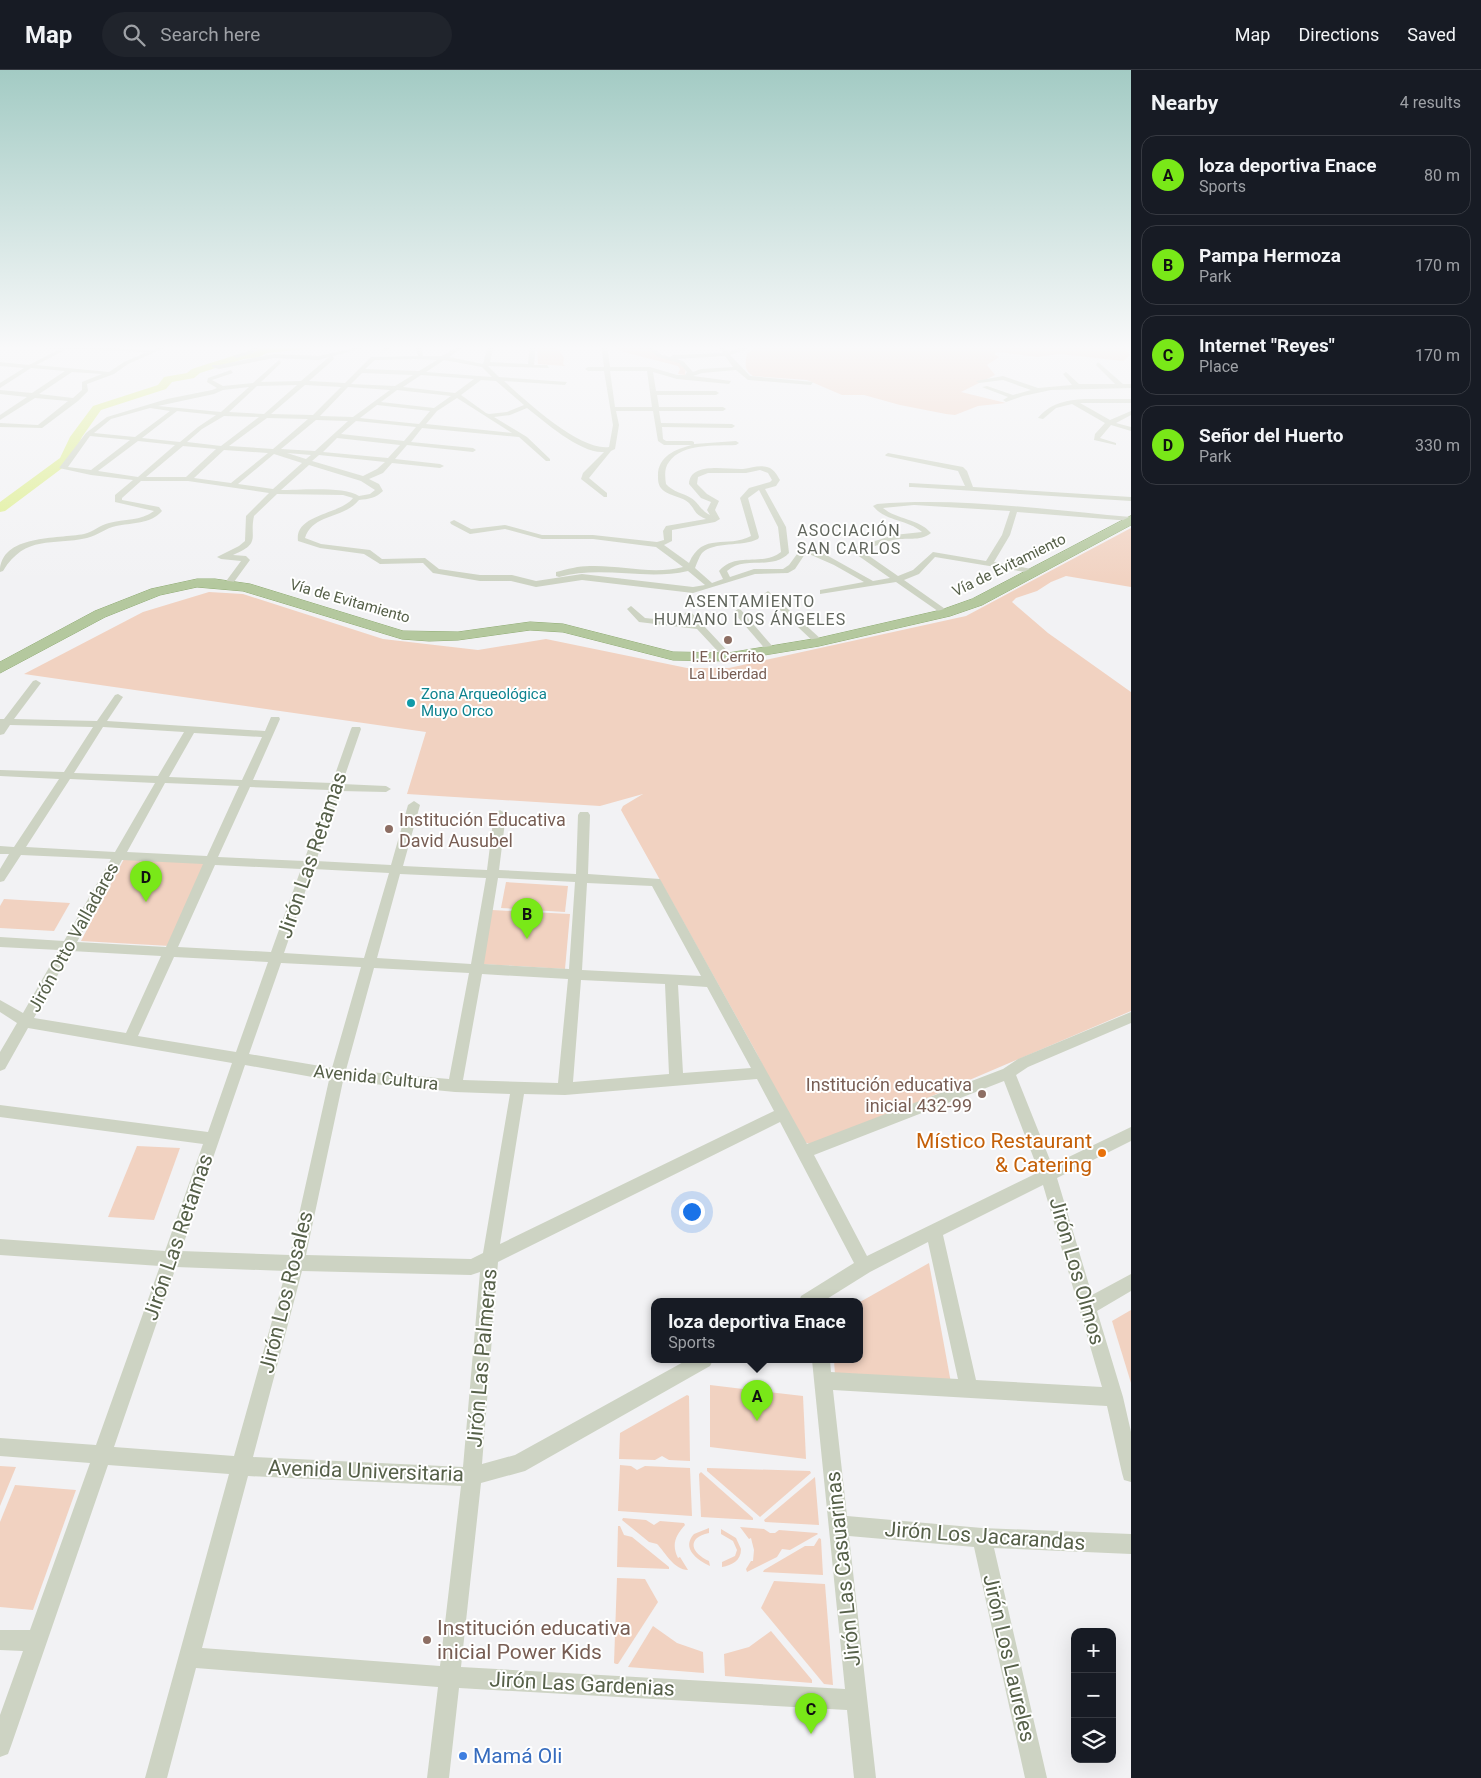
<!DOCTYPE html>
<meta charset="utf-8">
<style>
:root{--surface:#171b24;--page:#20242c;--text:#f1f3f6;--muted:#9ea1a6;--line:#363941;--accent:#79e818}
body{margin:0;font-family:Roboto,sans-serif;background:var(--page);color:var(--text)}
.controls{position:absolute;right:15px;bottom:15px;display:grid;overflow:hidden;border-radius:10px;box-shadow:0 5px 20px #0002}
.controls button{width:45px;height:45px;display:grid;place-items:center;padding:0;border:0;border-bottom:1px solid var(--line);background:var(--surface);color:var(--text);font:25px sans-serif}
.you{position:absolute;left:691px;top:1141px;width:18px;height:18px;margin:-12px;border:4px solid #fff;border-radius:50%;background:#1a73e8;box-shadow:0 0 0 8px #1a73e833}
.badge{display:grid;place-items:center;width:32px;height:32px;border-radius:50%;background:var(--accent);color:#111;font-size:16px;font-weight:700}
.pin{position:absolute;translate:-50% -41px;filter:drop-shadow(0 1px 2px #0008)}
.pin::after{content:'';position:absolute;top:26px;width:18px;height:15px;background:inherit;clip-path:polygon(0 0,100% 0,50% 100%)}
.popup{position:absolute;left:651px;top:1228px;width:212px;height:65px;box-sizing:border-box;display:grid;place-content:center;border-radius:10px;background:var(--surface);filter:drop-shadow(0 1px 4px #0005);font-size:16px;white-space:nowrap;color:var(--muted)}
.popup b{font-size:19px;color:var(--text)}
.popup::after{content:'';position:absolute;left:50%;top:100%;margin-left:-10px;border:10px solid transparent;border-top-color:var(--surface)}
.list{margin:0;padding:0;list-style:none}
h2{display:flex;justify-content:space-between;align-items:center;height:65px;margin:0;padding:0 20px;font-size:21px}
h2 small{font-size:16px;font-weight:400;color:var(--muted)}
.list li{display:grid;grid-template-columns:32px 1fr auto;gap:15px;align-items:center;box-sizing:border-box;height:80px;margin:0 10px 10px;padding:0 10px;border:1px solid var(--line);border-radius:15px}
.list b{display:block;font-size:19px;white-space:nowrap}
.list p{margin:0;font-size:16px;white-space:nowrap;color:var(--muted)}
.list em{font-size:16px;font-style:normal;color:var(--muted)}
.icon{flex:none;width:28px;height:28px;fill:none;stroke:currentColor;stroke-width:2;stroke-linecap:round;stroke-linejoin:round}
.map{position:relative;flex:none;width:1131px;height:1708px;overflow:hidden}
header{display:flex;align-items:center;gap:30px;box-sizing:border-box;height:70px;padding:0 25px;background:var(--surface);border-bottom:1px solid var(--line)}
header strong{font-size:24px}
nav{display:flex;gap:28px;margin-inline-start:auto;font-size:18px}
.search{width:350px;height:45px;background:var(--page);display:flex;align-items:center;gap:12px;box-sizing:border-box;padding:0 18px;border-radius:28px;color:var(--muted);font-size:19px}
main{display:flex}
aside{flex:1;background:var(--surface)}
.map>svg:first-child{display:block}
.green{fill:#f1d2c1}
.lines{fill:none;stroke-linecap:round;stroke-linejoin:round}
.river{fill:#ddee8e;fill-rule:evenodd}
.trunk-casing{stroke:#91ac75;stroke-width:1}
.minor{fill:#cdd3c3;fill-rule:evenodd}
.trunk{fill:#b4c89e;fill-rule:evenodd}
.education-dot{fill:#8d6e63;stroke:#fff;stroke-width:2}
.culture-dot{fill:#0f9aa8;stroke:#fff;stroke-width:2}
.food-dot{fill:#e8710a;stroke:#fff;stroke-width:2}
.shop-dot{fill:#3f7fe0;stroke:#fff;stroke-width:2}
.labels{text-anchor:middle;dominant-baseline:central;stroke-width:4;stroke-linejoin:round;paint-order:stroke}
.far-street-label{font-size:15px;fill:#566049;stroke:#fff}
.far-education-label{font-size:15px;fill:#785e54;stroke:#fff}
.far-culture-label{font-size:15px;fill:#0d838f;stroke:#fff;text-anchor:start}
.far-neighbourhood-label{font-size:16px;letter-spacing:1px;fill:#62675e;stroke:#fff}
.education-label{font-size:18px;fill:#785e54;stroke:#fff;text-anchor:start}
.street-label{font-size:18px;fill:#566049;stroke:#fff}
.near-street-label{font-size:21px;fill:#566049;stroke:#fff}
.near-food-label{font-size:21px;fill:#c56008;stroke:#fff;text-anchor:end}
.near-education-label{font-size:21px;fill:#785e54;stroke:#fff;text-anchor:start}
.near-shop-label{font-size:21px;fill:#366cbe;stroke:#fff;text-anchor:start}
</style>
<header>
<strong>Map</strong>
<div class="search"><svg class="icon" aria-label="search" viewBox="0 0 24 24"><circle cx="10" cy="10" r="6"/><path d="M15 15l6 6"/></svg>Search here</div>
<nav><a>Map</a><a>Directions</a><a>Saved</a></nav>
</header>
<main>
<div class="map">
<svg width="1131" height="1708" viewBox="0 0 1131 1708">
<rect width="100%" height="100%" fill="#f2f2f4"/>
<g class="green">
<path d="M537,275H562L558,278L564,288L563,294L565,296L538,294Z"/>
<path d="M608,275H647L660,286L684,292L686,295L685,305L678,304L680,299L678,296L624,282Z"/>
<path d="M758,275H1123L1130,285L1123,291L1060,284L1037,287L998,282L994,284L999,287L987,295L995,305L961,322L1006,333L978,336L955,345L946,344L900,335L864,325H842L807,310L753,306C744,300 745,294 747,284Z"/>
<path d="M1131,458V517L1066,506L1051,512L1037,521L1016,528L1012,532L1048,563L1131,622V941L815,1076L801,1071L756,982L621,740L623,736L643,724L600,736L407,724L426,662L24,604L143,542L209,522L243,524L383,569L478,580L546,569L687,598H729L966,546Z"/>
<path d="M124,789L207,793L170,876L81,871Z"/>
<path d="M506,812L568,816L565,842L501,838Z"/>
<path d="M4,829L70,833L54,861L0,858V836Z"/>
<path d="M492,840L570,844L565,899L482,894Z"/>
<path d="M137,1076L180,1078L154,1150L108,1147Z"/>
<path d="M929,1193L951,1313L835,1305L834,1290H860V1232Z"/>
<path d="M1131,1240V1313L1112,1251Z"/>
<path d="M710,1315L803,1326L806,1389L710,1377Z"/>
<path d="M687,1325L689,1326L690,1391L669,1390L662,1386L655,1390L619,1389L620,1363Z"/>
<path d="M620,1395L631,1396L637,1400L645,1396L690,1398L692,1446L618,1441Z"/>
<path d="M0,1396L16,1397L0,1436Z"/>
<path d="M707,1398L810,1401L811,1403L760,1447L707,1401Z"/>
<path d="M701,1402L753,1448V1450L701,1447L699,1404Z"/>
<path d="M815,1407L819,1455L765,1452L764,1450Z"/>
<path d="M15,1415L76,1420L33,1540L0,1537V1452Z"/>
<path d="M623,1448L646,1450L654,1455L660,1451L684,1453L685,1455C676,1465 671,1474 678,1488L680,1487L688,1500C674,1500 665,1482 657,1474L649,1472L622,1450Z"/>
<path d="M618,1456H620L624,1465L632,1467L669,1497V1499L617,1497Z"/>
<path d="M740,1457L764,1459L770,1463H775L779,1460L817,1463L818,1464L790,1480L782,1479L777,1487L747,1502L746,1499L751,1491H753L754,1480L751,1468L749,1469Z"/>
<path d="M709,1458V1463C686,1468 691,1483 709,1491L710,1496C697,1490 681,1478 694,1464Z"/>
<path d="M721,1459L736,1468L741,1479C741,1491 732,1495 722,1497V1492L735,1486L737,1480L733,1471L721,1464Z"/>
<path d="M819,1468L821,1469L823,1505L763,1502L764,1500L805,1476H814Z"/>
<path d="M617,1508L645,1509L658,1532L618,1594H616L614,1593Z"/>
<path d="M774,1511L825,1514L833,1615L824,1614L761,1538Z"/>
<path d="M653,1556L677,1573L703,1582L704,1603L628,1597Z"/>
<path d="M771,1561L812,1610V1613L725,1606L724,1584L749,1577Z"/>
</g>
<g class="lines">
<path class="river" d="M284,275H321L316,278L267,283L259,287L244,289L200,303L194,308L172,312L166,319L101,340L82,367L69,393L5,441L0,442V432L60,388L70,367L93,336L158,315L164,307L187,303L192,299C223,289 253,278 284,275Z"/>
<defs>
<path id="trunk" d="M1131,446V455L982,535L950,546L819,576L728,591L673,590L563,562L530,560L458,570L429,571L402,569L243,521L197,517L160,525L105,547L0,603V592L95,541L151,519L197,509H215L250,514L403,561L458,562L530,552L563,554L673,582L728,583L819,568L941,540L972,529Z"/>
</defs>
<use href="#trunk" class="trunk-casing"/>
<g class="minor">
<path d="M0,275H52L152,280L163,275H171L128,294L114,304L87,314L88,321L78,331L42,358L0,357V353L38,355L68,331L35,328L0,350V345L27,327L0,324V320L32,323L65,301L31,298L0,318V313L24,298L0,296V292L29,295L60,279L1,277ZM67,279L147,282L124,292L109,302L36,295ZM72,302L102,304L82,312V320L73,328L39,324Z"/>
<path d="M256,275H263L253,283L236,288L233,286L249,281Z"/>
<path d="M365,275H375L333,286L334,289L309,311L345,313L371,287L418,286L415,275H421L423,286H442L460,275H467L449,287L483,294L488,275H494L490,292L528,294L530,275H536L534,295H547L549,298L488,296L499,307L567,312L565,315L504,311C525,330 580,381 609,377L613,355L604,301H588L585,299L588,297H604L601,275H607L610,297H650L677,305H685L687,302L679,293L658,287L644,275H650L662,285L670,287L673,285L723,283L717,275H723L728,282L745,275H752L745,280L730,285L750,306L813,312L811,315L748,310L736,300L702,303L693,306L731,311L729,314L677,309L653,302L656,321H716L719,323L716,325H657L659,337H723L726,339L723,341H659L661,353L732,354L735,356L732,358L662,357L663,369L666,371H692L694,372V374L736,371L739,373L736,375C716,376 682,373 669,392C664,398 665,407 666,414C673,422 683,423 691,428C699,433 700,440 710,445L707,440L711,432L701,428L689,414C690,391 728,400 743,399C753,398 760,394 770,398C775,401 777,405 780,410L776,416L765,419L786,457L789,483C772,501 745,485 727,501L730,507L754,499H783L789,495L800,480L810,479L821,482L873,511L890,508L853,482V478L894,465L922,462C907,449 886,452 873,436L877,434C961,427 1047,440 1131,447V451L1017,442L1010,465L994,492L1037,500V504L935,487L919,504L904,510L948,541V545L945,546L896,512L820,524V520L864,512L834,495L809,484H805L795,499L788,503L755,504L693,523L582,510L536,517L511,511H480L433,503L423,493L380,494L364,484L320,478L298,471C294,444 340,445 353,428L343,425L277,424L254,446C249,468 262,473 233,485L246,486L250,490L231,516L228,517L224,514L241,491L221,489L217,487L239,476L245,471L246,446L269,423L188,411H141L122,428V430L159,437L162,441C151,454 131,453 116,456C106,458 98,465 87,468C52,476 26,464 3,501L0,502C0,464 58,469 84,464C93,462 100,455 109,453C124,449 141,451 154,441L115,432V425L133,410L91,405L59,398L86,363L107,347L167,329L212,320L217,318L207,312L208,308L231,300L233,303L212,310L223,316L253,313L279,290L281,293L261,312L301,311L329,287L319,290L274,288L219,299L212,297V295H219L274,284L319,286ZM725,286L733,297L701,299L693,302L683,291L676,289ZM415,289L437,290L419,301L365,299L375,290ZM444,290L482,297L492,307L426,302ZM610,301H647L652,337H615ZM362,303L413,305L395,316L351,314ZM421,305L474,309L455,323L403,317ZM481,310L496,311L524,335L507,342L489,344L486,343L461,325ZM297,315L264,344L229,342L257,316ZM305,315L341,317L313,345L271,344ZM249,317L221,342L158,336L214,324L223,320ZM348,317L390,320L353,347L320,346ZM397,320L451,326L434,338L381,332ZM457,328L512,363L426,354L437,341ZM377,335L430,341L419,354L360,348ZM150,338L170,341L135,367L94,363L111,349ZM527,338C545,352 581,384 604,382L583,403L581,409L604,427H607V423L589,408L611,381L615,379L619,355L616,341H653L658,371L664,375H692C675,379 657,387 658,407C658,413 659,417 664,421C671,426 683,427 689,433C697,442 693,443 706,449L666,456L663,461L664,470L657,472L593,465H542L505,455L471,459L454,450L450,452L451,454L470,464L505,459L542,469H593L656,477L683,497C652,505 622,495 590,496C578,496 568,499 556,502V506L559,507C603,495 645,511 688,501L705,515L693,517L582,504L536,511L512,505H480L439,499L425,488L382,489L370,480L321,474L305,468C313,443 344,449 359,430C369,429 376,428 383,421L379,414L369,409L383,403L392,393L440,398L444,396L440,394L395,389L407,375L473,382L476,380L473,378L411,372L422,358L519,367L546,391H550V389L527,367L494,347L510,345ZM177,341L216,345L198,357L180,372L142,368ZM224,346L259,347L221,376L187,372L202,359ZM267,348L308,349L273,379L229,376ZM316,350L348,351L315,381L281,379ZM356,351L416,357L404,371L341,364ZM90,366L130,370L91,400L68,397ZM337,368L400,375L388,388L323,382ZM138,371L175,375L138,407L98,401ZM183,376L216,379L186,407H146ZM224,380L268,383L231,413L194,408ZM287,383L311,385L306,389ZM274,384L302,393L273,419L238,414ZM319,385L385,392L377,399L363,406L312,391ZM309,395L361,411L375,420L370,424L359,426C346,416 299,420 281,420ZM760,400L768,403L772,410L770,412L749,418L740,428L751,466C727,479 703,461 689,493L664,475L672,471V460L715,452L720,449L715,440L719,431L707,424L697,414L698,407L708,403H746ZM759,420L778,457L781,482C762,497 736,481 719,501L723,509L712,513L695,498C697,493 699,487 702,483C714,471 742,477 758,469L759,467L748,428ZM914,435L1010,441L1002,465L986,491L933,482L913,500L898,506L862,481C872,477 882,473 893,470C905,467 920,472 931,463C918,448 897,450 883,438Z"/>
<path d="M391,275H400L385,281L382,279Z"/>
<path d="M1098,292L1123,314H1131V318L1051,320L1023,326L1006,332L1003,330L1008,327L982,317L987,316L1013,325L1031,320L1003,310L979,313L976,311L1003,306L1038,318L1072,315L1063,304L1066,302L1079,314H1115L1096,295Z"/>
<path d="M1093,329H1131V333H1080L1110,350L1131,341V345L1116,353L1131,357V361L1111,355L1100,368L1116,373V375L1094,370L1095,364L1105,353L1072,334L1056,338L1043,349L1038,348C1052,331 1072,329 1093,329Z"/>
<path d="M888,383L963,397L967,401L973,417L1131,427V431L912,417H909V413L965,416L958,401L886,386L885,385Z"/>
<path d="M768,521L822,570V574H816L765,526L764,524Z"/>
<path d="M631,536L645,548L692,553L684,544L688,541L691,542L733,587L728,590L725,589L697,559L639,552L627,539Z"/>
<path d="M738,539L741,540L774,578V582H768L735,544L734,542Z"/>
<path d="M36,610L41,613L14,649L97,651L115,625L118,624L123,627L107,651L265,661L271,647H279L280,649L253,710L332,713L351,659L352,657H360L361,659L342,714L386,716L391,719L386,722L340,721L316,791L391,795L408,735L414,731L420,735L403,796L487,800L494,744L500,740L506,744L499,800L576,804L578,745L580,742H588L590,745L588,804L660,809L807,1074L1003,999L1018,989L1131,942V953L1028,997L1016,1005L1052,1095L1131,1057V1071L1057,1108L1092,1225L1131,1204V1221L1097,1241L1123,1327L1131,1362V1412L1124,1410L1122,1403L1107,1336L833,1320L847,1446L982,1458L1131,1464V1484L994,1478L1047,1708H1025L974,1477L849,1466L876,1708H854L847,1640L459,1618L449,1708H427L438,1617L196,1598L167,1708H145L229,1404L108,1395L11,1676L8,1684L0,1687V1645L23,1581L0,1580V1560H30L90,1393L0,1386V1368L96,1375L160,1196L0,1185V1169L165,1181L203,1074L0,1047V1035L208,1062L232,993L28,958L5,999L0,1001V982L17,953L0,942V930L23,943L59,880L0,877V867L64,871L111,789L21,785L4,811L0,812V799L9,784H0V776L14,777L59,709L0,706V700L64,702L93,657L10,655L4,664L0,665V649H4L33,611ZM103,657L184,662L158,706L74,703ZM194,663L262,667L242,710L169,707ZM70,709L155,713L115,782L26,777ZM165,713L239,716L207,786L127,782ZM250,717L329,720L304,791L218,787ZM122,790L203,794L166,877L77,872ZM215,795L301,799L271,882L178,877ZM313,799L389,803L364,888L284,883ZM400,804L486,808L471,894L377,888ZM498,808L575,812L569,899L484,894ZM587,813L652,816L701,906L582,900ZM71,881L161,886L126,963L34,948ZM174,887L268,892L236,982L138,966ZM281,893L361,897L332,998L249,984ZM374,898L469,903L449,1009L346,1000ZM482,904L568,909L558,1013L463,1010ZM581,910L665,914L669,1004L573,1012ZM678,915L707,917L751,998L683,1003ZM245,995L329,1010L290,1185L181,1181ZM757,1009L774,1041L500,1174L524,1024L565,1025ZM343,1011L455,1022L510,1024L483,1183L471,1189L306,1185ZM1004,1011L1039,1102L867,1186L814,1085ZM780,1052L854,1193L801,1226L799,1232H822L870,1202L928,1172L958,1309L831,1302L830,1290H812L845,1619L461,1597L481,1413L525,1401L710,1296L713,1290H687L515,1385L482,1394L498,1192ZM1043,1115L1102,1317L976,1310L943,1165ZM176,1197L286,1201L234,1386L114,1377ZM302,1201L471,1205L480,1202L463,1397L253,1387ZM248,1406L461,1416L440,1596L202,1578Z"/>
</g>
<use href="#trunk" class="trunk"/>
</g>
<linearGradient id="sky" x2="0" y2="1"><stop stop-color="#a3cbc4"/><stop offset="0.54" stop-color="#f9f9fa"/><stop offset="1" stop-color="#f9f9fa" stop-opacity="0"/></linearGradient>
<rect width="1131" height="514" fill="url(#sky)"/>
<g class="education-dot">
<circle cx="728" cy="570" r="5"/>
<circle cx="389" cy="759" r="5"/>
<circle cx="982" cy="1024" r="5"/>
<circle cx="427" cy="1570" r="5"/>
</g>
<circle class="culture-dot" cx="411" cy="633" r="5"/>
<circle class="food-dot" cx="1102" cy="1083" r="5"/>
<circle class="shop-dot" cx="463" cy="1686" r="5"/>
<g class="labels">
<g class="far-street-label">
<text transform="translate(1009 495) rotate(-26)">Vía de Evitamiento</text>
<text transform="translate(350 531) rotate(16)">Vía de Evitamiento</text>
</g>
<g class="far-education-label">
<text x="728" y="587">I.E.I Cerrito<tspan x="728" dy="17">La Liberdad</tspan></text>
</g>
<g class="far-culture-label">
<text x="421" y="624">Zona Arqueológica<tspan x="421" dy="17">Muyo Orco</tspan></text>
</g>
<g class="far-neighbourhood-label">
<text x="849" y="460">ASOCIACIÓN<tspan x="849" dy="18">SAN CARLOS</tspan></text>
<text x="750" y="531">ASENTAMIENTO<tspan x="750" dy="18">HUMANO LOS ÁNGELES</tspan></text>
</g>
<g class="education-label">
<text x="399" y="749">Institución Educativa<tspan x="399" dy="21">David Ausubel</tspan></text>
<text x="972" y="1014" text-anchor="end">Institución educativa<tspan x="972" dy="21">inicial 432-99</tspan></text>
</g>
<g class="street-label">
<text transform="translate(73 867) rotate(-61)">Jirón Otto Valladares</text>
<text transform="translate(376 1007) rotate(6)">Avenida Cultura</text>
</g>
<g class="near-street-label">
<text transform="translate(312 785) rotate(-71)">Jirón Las Retamas</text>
<text transform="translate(178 1167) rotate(-71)">Jirón Las Retamas</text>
<text transform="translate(1077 1201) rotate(74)">Jirón Los Olmos</text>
<text transform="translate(286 1222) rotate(-76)">Jirón Los Rosales</text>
<text transform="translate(482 1288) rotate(-85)">Jirón Las Palmeras</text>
<text transform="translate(366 1401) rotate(2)">Avenida Universitaria</text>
<text transform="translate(985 1466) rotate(4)">Jirón Los Jacarandas</text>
<text transform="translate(843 1499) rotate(-96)">Jirón Las Casuarinas</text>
<text transform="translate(1009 1588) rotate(77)">Jirón Los Laureles</text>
<text transform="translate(582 1614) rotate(3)">Jirón Las Gardenias</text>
</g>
<g class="near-food-label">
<text x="1092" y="1071">Místico Restaurant<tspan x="1092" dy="24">&amp; Catering</tspan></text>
</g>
<g class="near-education-label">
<text x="437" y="1558">Institución educativa<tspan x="437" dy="24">inicial Power Kids</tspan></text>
</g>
<g class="near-shop-label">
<text x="473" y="1686">Mamá Oli</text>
</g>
</g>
</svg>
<div class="controls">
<button>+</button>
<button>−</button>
<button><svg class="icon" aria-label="layers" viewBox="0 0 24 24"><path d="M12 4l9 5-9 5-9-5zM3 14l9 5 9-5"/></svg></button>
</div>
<div class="you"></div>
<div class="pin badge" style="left:757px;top:1351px">A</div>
<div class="popup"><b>loza deportiva Enace</b>Sports</div>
<div class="pin badge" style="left:527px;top:869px">B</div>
<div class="pin badge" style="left:811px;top:1664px">C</div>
<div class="pin badge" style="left:146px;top:832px">D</div>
</div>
<aside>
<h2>Nearby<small>4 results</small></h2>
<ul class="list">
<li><span class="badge">A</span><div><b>loza deportiva Enace</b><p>Sports</p></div><em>80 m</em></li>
<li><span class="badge">B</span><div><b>Pampa Hermoza</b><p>Park</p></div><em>170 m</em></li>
<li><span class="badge">C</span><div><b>Internet &quot;Reyes&quot;</b><p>Place</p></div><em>170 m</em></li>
<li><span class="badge">D</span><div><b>Señor del Huerto</b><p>Park</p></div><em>330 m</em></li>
</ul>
</aside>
</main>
